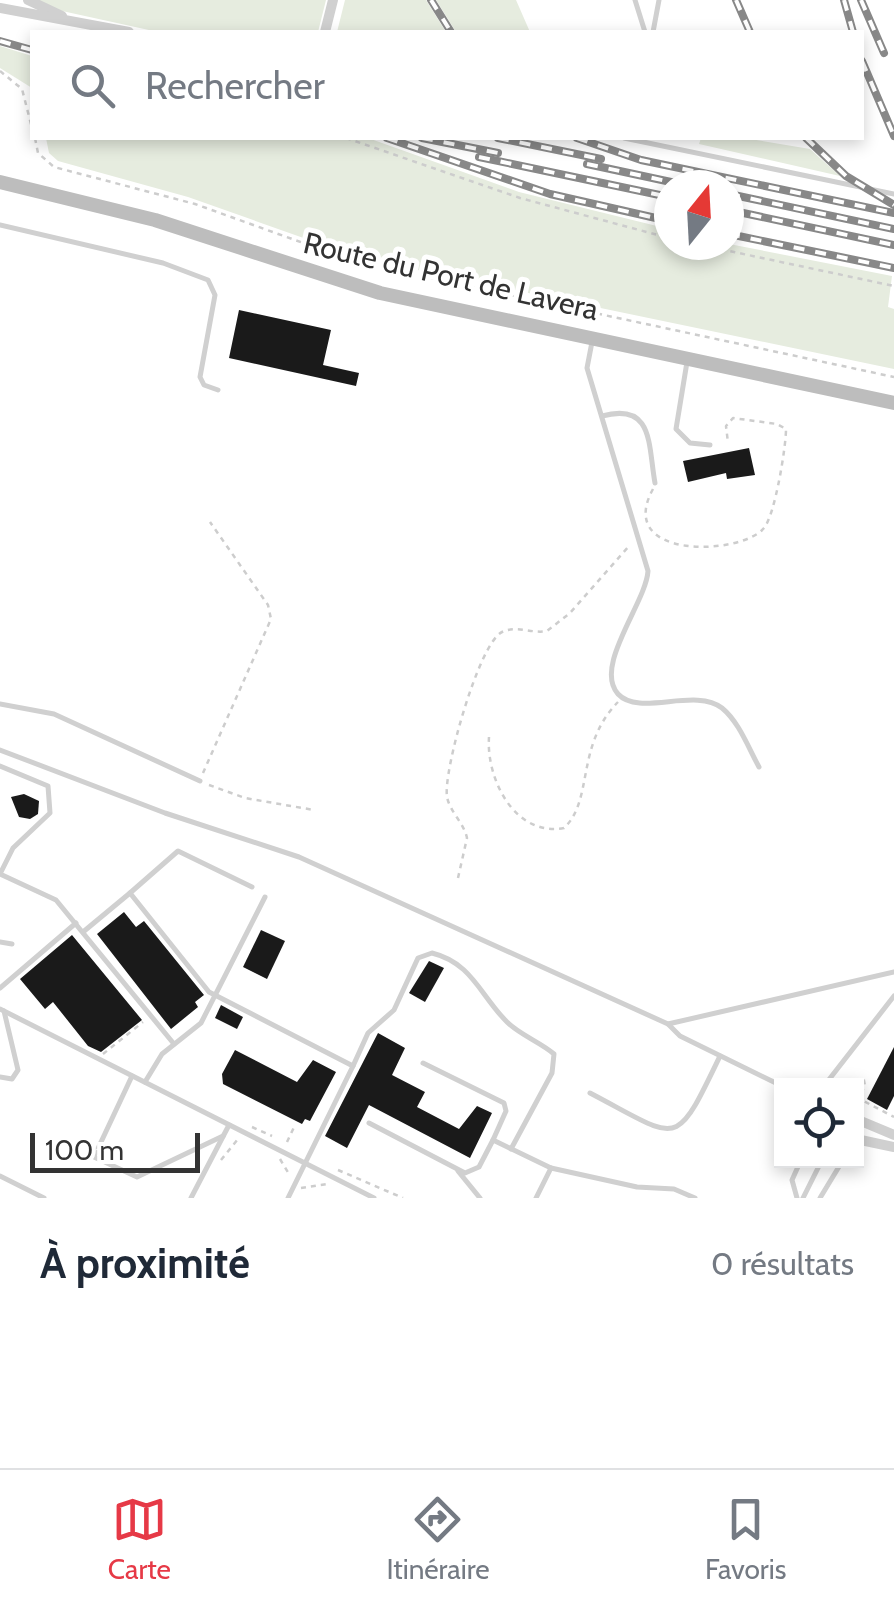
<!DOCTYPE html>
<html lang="fr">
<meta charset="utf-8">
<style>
:root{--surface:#fff;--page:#f6f6f7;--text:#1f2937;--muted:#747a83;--line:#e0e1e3;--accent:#e63946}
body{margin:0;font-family:Cabin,sans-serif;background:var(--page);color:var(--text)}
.controls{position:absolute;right:30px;bottom:30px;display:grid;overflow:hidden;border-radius:0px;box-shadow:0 5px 15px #0003}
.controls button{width:90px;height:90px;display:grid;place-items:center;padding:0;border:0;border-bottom:2px solid var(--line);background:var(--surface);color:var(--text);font:50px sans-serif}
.compass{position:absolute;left:654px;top:170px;width:90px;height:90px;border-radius:50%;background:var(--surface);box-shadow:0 5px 15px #0003;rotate:18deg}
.scale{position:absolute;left:30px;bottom:25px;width:170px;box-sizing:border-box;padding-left:10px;border:5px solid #333;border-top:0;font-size:28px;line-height:35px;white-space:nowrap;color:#333;-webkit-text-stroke:8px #fff;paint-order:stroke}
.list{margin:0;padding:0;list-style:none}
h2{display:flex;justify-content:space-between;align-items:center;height:130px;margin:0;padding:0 40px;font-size:42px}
h2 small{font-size:32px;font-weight:400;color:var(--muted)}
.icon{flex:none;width:55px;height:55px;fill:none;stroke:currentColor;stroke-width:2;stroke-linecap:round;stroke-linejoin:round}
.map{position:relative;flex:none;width:894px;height:1198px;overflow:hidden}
.search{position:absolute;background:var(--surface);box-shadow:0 5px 15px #0003;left:30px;right:30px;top:30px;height:110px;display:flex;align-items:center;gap:25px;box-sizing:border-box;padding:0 35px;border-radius:0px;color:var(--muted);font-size:38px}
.sheet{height:270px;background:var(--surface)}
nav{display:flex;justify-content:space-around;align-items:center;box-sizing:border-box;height:140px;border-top:2px solid var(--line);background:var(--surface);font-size:28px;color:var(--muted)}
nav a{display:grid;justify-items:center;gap:5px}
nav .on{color:var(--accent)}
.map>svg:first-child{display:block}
.green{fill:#e6ecdf}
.building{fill:#1a1a1a}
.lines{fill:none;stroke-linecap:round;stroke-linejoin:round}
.path{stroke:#cdcdcd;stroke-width:2.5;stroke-dasharray:5 5;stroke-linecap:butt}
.lane{stroke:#d0d0d0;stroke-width:5}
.street{stroke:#d0d0d0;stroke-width:10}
.secondary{stroke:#bdbdbd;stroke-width:14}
.rail-casing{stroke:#888;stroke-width:8}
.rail{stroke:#fff;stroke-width:4;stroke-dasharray:11;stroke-linecap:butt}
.labels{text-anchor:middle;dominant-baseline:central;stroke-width:10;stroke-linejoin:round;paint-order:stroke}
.street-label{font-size:30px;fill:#333;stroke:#fff}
</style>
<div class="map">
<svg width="894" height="1198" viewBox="0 0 894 1198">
<rect width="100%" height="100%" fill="#fff"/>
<g class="green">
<path d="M38,0H326L318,32H158L53,9Z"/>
<path d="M345,0H426L446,32H337Z"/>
<path d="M436,0H516L530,32H456Z"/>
<path d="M0,46L32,56V88L0,68Z"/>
<path d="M46,138H368L519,192L669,229V245L729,244L892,276L888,307L894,309V369L360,258L188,197L58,161L49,153Z"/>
<path d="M701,138H744L810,149L840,176L699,144Z"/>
</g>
<g class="building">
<path d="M239,310L331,330L323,365L359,373L356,386L229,358Z"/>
<path d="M749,448L755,475L727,479L726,473L688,482L683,461Z"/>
<path d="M24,794L39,801L38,814L30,819L19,817L11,797Z"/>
<path d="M124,912L136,927L144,921L204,995L195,1002L198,1007L171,1029L97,934Z"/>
<path d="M261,930L285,941L267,979L243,967Z"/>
<path d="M72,935L142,1020L101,1052L88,1046L53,1002L45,1009L20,979Z"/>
<path d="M429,961L444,968L425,1002L409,993Z"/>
<path d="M221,1005L243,1017L237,1029L215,1018Z"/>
<path d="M378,1033L405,1048L392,1075L425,1092L417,1107L459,1129L477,1106L492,1113L470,1158L369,1105L347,1148L325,1136Z"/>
<path d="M894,1047V1096L887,1110L867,1099Z"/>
<path d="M235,1050L297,1082L313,1060L336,1072L310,1121L305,1119L302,1124L223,1084L222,1074Z"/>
</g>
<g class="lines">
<g class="path">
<path d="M0,71L22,89L32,128"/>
<path d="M35,138L38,153L54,167L195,204L356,262L894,377"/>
<path d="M346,138L520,198L669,238"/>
<path d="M701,245L894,286"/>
<path d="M653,489C614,560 741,556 764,528C775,515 786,447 786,429L777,424L733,418L726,426L728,443"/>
<path d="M489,737C486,778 514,837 564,828C594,800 575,746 618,702"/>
<path d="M203,773L271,619L268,605L210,522"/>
<path d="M209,785L245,798L314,810"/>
<path d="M458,878L467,838C464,823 450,812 447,797C443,771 479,643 502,632C517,625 532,634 547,631L570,613L629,546"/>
<path d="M103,1054L143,1022"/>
<path d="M856,1097L894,1117"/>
<path d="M856,1102L865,1086L863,1075"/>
<path d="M252,1127L272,1136"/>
<path d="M287,1142L295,1125"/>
<path d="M280,1159L289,1174"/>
<path d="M221,1160L238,1139"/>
<path d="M338,1170L403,1198"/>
<path d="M301,1188L327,1184"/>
</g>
<g class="lane">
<path d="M635,0L645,32"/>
<path d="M653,32L659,0"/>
<path d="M624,138L894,194"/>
<path d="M0,225L163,263L208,280L215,295L200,377L204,385L218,390"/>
<path d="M592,342L587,368L648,571C646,603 593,666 618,694C639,717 695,687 722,708C739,722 748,747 759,767"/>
<path d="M687,362L676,429L690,443L710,445"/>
<path d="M602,416C654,402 648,445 655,483"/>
<path d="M0,704L54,714L200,781"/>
<path d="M0,750L165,813L299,857L668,1024L680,1036L782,1086"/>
<path d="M0,766L48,786L50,813L13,848L0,874L56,900L174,1044"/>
<path d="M252,887L178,851L130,893L209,992L353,1066L288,1198"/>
<path d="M83,932L130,893"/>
<path d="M0,942L12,944"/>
<path d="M0,988L76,923"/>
<path d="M0,1009L374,1198"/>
<path d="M668,1024L894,972"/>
<path d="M423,1063L504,1103L506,1111L493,1140"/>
<path d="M353,1066L368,1033L394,1010L418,958L432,953C472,963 480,995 507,1022C520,1035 540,1042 554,1054L552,1073L511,1149"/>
<path d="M132,1076L94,1157L137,1177L223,1136"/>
<path d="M0,1077L12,1079L18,1070L4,1011"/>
<path d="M145,1082L162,1054L201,1023L265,897"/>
<path d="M824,1086L894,996"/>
<path d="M590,1093C680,1140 674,1152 720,1056"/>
<path d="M369,1123L465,1173L479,1167L493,1140L551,1168"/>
<path d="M458,1171L480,1198"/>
<path d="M0,1176L44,1198"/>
<path d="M191,1198L229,1125"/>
<path d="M536,1198L551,1168L637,1187L674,1189L695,1198"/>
<path d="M797,1198L792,1180L801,1160"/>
<path d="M803,1198L822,1160"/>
<path d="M820,1198L843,1160"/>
</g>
<g class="street">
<path d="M28,0L62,16"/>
<path d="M0,8L129,32"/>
<path d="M325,32L333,0"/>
<path d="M856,1119L894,1135"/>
<path d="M856,1139L894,1147"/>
</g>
<path class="secondary" d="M0,182L155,220L380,293L894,403"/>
<defs>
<g id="rail">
<path d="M431,0L451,32"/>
<path d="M736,0L750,32"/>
<path d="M844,0L853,32"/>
<path d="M861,0L884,53"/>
<path d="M0,41L32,50"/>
<path d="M862,61L894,136"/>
<path d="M387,138L550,194L669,221"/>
<path d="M422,138L498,153"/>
<path d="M498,138L601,159"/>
<path d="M577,138L641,160L894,213"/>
<path d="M806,138L846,176L894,205"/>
<path d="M479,157L669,197"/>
<path d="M587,164L685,185"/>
<path d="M729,194L894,229"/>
<path d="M729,210L894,245"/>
<path d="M729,234L894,268"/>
</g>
</defs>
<use href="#rail" class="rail-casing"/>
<use href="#rail" class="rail"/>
</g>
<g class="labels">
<g class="street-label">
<text transform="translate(451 276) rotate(13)">Route du Port de Lavera</text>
</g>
</g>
</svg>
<div class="controls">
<button><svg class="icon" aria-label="locate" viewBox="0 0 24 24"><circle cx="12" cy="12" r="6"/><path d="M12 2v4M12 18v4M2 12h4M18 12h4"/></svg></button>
</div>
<svg class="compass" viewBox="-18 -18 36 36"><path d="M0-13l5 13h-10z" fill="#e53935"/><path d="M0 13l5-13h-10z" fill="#747a83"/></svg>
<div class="scale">100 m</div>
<div class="search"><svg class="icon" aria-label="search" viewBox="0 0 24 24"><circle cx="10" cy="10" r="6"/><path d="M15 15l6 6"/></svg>Rechercher</div>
</div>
<section class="sheet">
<h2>À proximité<small>0 résultats</small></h2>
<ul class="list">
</ul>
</section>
<nav>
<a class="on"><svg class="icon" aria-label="map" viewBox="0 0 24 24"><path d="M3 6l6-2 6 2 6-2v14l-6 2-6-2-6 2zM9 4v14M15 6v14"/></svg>Carte</a>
<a><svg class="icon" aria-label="directions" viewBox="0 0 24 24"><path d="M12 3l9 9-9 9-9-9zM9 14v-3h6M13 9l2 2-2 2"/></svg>Itinéraire</a>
<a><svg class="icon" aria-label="saved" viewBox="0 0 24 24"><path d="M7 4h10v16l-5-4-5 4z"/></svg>Favoris</a>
</nav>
